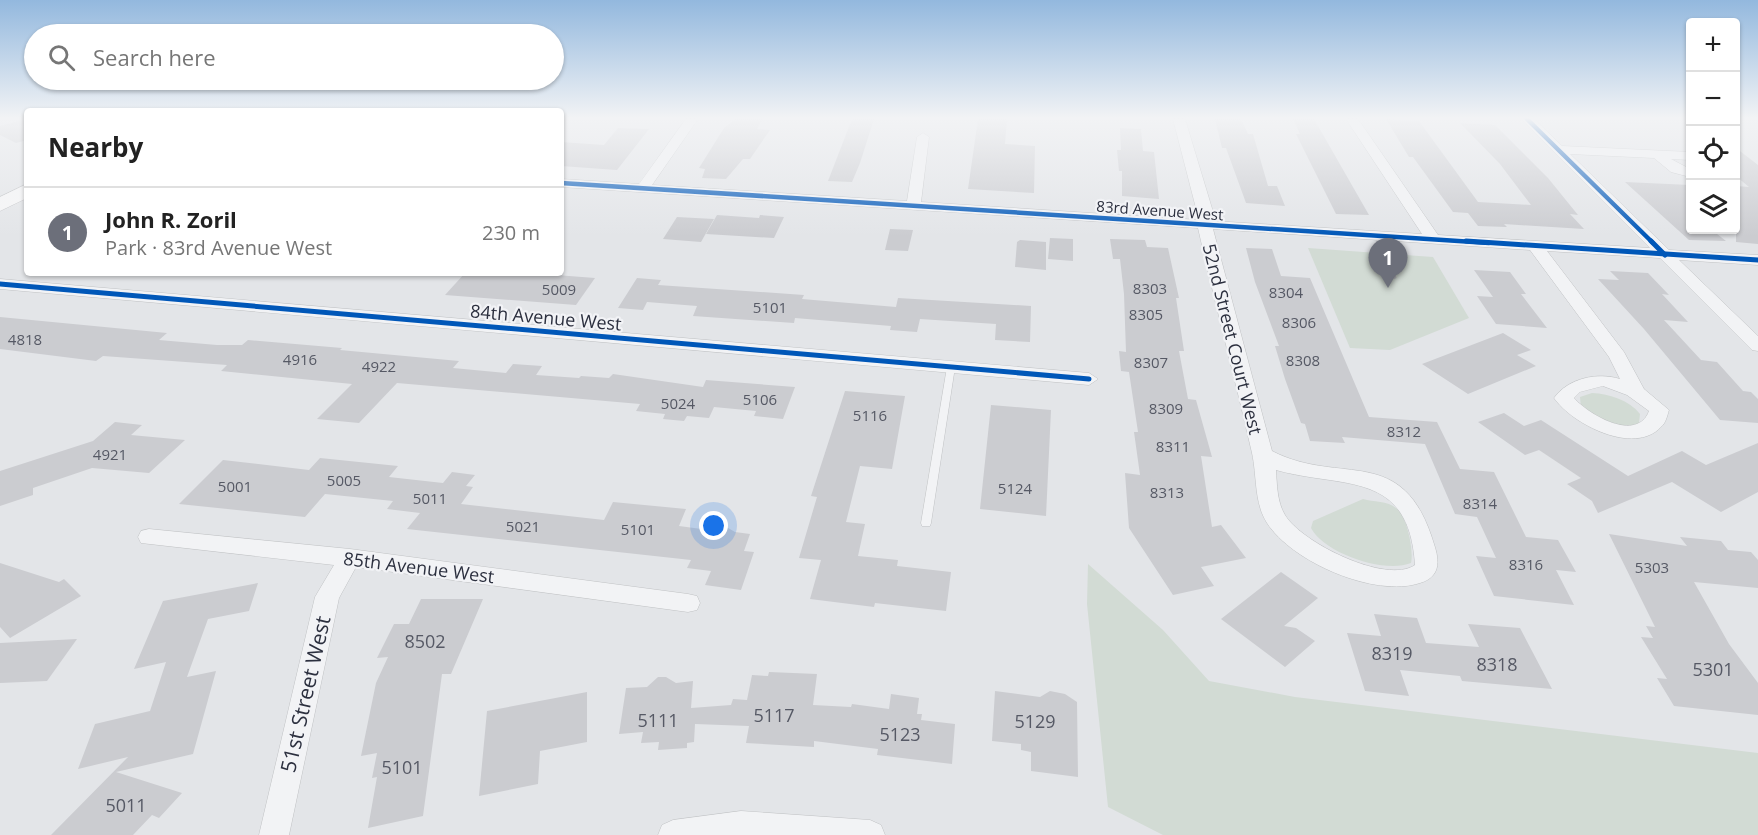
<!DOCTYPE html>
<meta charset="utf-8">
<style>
:root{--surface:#fff;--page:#f6f6f6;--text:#222;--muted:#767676;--line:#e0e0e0;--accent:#6c6f7a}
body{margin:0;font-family:"Open Sans",sans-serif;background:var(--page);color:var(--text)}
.controls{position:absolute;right:18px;top:18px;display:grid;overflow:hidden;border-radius:6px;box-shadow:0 2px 4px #0004}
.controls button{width:54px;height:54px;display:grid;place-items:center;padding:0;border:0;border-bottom:2px solid var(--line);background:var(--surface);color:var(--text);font:30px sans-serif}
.you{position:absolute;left:714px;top:526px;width:21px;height:21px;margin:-15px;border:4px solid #fff;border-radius:50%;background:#1a73e8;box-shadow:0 0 0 9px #1a73e833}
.badge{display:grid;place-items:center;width:39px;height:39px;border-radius:50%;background:var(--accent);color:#fff;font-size:20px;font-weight:700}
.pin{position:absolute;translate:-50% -50px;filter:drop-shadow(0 2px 3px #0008)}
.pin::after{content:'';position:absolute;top:32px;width:21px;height:18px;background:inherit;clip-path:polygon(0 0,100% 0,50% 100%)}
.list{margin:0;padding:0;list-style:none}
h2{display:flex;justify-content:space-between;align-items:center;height:78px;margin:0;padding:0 24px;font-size:26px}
h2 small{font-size:20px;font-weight:400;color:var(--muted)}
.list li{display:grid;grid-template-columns:39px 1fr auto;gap:18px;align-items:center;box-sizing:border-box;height:90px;padding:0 24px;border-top:2px solid var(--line)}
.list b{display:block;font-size:22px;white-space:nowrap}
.list p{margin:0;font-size:20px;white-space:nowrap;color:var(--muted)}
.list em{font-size:20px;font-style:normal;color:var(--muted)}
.icon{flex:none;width:33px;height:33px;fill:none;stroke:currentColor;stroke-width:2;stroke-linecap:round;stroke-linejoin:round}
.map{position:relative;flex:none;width:1758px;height:835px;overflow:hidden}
.search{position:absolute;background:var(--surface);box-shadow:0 2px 4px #0004;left:24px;top:24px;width:540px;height:66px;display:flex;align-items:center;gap:15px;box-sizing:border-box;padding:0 21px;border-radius:33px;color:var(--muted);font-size:22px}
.panel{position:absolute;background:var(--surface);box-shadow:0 2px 4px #0004;left:24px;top:108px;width:540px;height:168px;border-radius:6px}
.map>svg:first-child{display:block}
.green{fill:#d2dbd4}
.building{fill:#cbccd0}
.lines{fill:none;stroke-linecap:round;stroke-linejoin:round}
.lane-casing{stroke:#c0c2c4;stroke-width:1}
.street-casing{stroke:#c0c2c4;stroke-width:1}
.secondary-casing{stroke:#c0c2c4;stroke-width:1}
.path{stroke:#c2c3c8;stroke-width:3;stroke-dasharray:4 4;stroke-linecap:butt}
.lane{fill:#f2f3f5;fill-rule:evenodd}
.street{fill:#f2f3f5;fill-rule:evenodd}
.secondary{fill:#f6f6f7;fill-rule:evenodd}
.cycleway-far1-casing{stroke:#f2f3f6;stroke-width:7}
.cycleway-casing{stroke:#f2f3f6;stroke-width:8}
.cycleway-far1{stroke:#0057b8;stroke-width:4.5}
.cycleway{stroke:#0057b8;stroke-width:5}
.labels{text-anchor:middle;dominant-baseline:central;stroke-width:4.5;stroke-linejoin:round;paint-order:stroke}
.far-street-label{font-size:15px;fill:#2c303f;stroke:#f2f3f6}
.number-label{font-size:15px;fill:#565965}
.street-label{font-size:18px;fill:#2c303f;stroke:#f2f3f6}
.near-number-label{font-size:18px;fill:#565965}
.near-street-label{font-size:21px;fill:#2c303f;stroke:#f2f3f6}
</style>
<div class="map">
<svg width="1758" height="835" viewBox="0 0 1758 835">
<rect width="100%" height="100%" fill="#e3e5e8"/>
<g class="green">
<path d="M1308,248L1433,257L1469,318L1390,350L1350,348Z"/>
<path d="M1592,393C1610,394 1629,400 1640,414L1639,423C1618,433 1597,418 1581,407L1580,397Z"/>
<path d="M1363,499C1373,502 1388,501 1396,508C1407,516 1414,550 1411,563C1384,574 1324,553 1311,528L1313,521Z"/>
<path d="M1088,564L1163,630L1209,681L1295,697L1758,753V835H1163L1108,807L1087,604Z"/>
</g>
<g class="building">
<path d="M27,119V140L16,143L0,135V126Z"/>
<path d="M736,119H762L757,129L770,130L750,159H743L726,179L702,178L705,169L699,168L724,128Z"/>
<path d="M852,119H874L860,163L852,182L828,181Z"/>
<path d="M978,119H1007L1005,144L1035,146L1034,193L968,189Z"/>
<path d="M1215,119H1241L1248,134H1253L1268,186H1277L1285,206L1246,203L1226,148H1222Z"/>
<path d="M1293,119H1314L1369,215L1336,214L1296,134H1300Z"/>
<path d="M1386,119L1419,121L1478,202L1531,205L1500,164L1460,123L1495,125L1548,178L1578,215L1570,214L1584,229L1504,224L1507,227L1478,226L1468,213L1453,212L1413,157H1409Z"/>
<path d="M618,128L649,129L617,170L561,166V142L604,145Z"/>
<path d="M1120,128L1141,129L1143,151L1154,152L1159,199L1122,196V171H1119L1117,150H1121Z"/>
<path d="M1736,148L1758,165V244L1736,242V186L1749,187L1736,176Z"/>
<path d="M1625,182L1690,185V230H1712L1726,241L1689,240Z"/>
<path d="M717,215L759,218L760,215L784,217L774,238L706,234Z"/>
<path d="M677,217L714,219L701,242L663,239Z"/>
<path d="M890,229L913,230L908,251L885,250Z"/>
<path d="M1050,238L1073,239V261L1048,259Z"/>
<path d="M1110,239L1145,240L1147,247L1168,248L1179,298H1176L1184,351H1179L1188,399L1196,400L1212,457L1201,456L1212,527L1221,525L1246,558L1201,567L1214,586L1173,595L1129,528L1125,473L1140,475L1134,432H1138L1129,372L1121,371L1119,351L1126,352L1124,294L1120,259H1113Z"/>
<path d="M1020,240L1046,242V270L1015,267L1017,242Z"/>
<path d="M1246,248L1272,249L1281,276L1310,278L1369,417L1437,422L1460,469L1494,472L1526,537L1558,540L1576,572L1556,570L1574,605L1494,596L1476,556L1496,558L1477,517L1455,514L1425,444L1342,437L1345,443L1310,441L1305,424L1301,423L1285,379L1275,346H1279L1255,282Z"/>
<path d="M1474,270L1510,272L1526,294H1521L1547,328L1496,324L1477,296L1493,297Z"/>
<path d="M1610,271L1648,273L1669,295L1662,294L1688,322L1664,320L1701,360L1717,362L1743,391L1751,392L1758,399V423L1720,420L1644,329L1598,279L1619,280Z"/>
<path d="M465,273L543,274L595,278L576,305L445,295Z"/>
<path d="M637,278L661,280L658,285L804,295L802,299L896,307L898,298L1031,306L1030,342L995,340L996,324L920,319L917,332L890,330L891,326L795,318L794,323L693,316L697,306L647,302L643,310L618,308Z"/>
<path d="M0,317L167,333L159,340L217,345H242L248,340L342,348L340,350L459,361L453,368L506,373L513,364L542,366L536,375L579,378L581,376L609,378L613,374L703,387L706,380L795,387L783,419L754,416L756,411L714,407L709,418L687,416L684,421L663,419L665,414L636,411L640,404L397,383L359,423L317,419L352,384L221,371L227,365L103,356L96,361L0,349Z"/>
<path d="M1503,333L1531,350L1517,355L1536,366L1468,394L1422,364Z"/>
<path d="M845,391L905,396L892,469L860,466L846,522L865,524L858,556L898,560L897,566L951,572L946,611L875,603L874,607L810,599L821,560L799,558L817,497L811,496Z"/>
<path d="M991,405L1051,410L1046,516L980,509Z"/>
<path d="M1504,413L1524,426L1541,420L1628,476L1682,451L1706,465L1758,443V492L1721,512L1672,482L1598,513L1592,501L1567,484L1581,478L1539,450L1525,455L1478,422Z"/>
<path d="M115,422L142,425L131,435L185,440L149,473L92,468L33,488V495L0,506V471L93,441Z"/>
<path d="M320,458L398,466L389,477L443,483L452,472L475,475L466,486L473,487L461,504L604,520L613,502L686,509L679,526L709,530L723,525L735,532L750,534L744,551L754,552L741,590L705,585L711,571L687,568L691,560L407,529L420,513L387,509L393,501L325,494L305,517L179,504L223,460L309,470Z"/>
<path d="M1609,534L1687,546L1680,537L1721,541L1728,550L1751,552L1758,560V588L1694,582L1729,644L1758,683V715L1674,706L1657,678L1667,679L1641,637L1653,638L1646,626L1655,627Z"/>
<path d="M0,563L59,582L64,579L81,596L10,638L0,627Z"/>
<path d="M1281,572L1318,598L1284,626L1296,628L1315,641L1285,667L1221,619Z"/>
<path d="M258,583L249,611L208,619L187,677L216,671L193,754L116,772L182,793L159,818L152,815L133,835H51L128,757L78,769L95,724L150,711L166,662L134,669L163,601Z"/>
<path d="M421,599H483L451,674H442L423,816L368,828L377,777L372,778L377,753L361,756L376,683L388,657L377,658L394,624H409Z"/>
<path d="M1374,614L1417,618L1426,643L1479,647L1468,624L1520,628L1552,689L1462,681L1460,676L1400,670L1409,696L1365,691L1347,633L1381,636Z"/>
<path d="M77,639L47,681L0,683V643Z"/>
<path d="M769,672L817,674L813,705L851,707L852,704L889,709L891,694L919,698L917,714H922L921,720L955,724L952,764L877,755L878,749L814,741V747L746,743L749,726L695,724L694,742L687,743V748L658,750L659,742L641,743L643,732L619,734L626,688L647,687L658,677H666L676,683L693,681L691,708L731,705L733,699L747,700L752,675L768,676Z"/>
<path d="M995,691L1040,697L1050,691L1065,694L1077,702L1078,777L1031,771V752L1021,750V744L992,741Z"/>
<path d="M587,692V742L540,751L538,784L479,796L487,711Z"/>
</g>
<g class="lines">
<defs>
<path id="lane" d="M951,364L955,367L931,523L930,526H922L921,523L947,367Z"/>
<g id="street">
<path d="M686,119H698L652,185L907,201L917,137L923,133L929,137L921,202L1199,220L1173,119H1185L1214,215L1213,221L1422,234L1346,119H1358L1438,235L1650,248L1521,119H1534L1562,146L1690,152V160L1671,159L1690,169V177L1671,172L1654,158L1570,154L1669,250L1758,255V265L1679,260L1758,336V351L1752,350L1660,258L1547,251L1624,352L1644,389L1669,410C1667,416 1666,423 1661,427C1634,456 1572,424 1554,398C1568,378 1598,372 1620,379L1609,357L1530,250L1213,229L1272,451C1342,487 1403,441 1434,544C1440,562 1440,577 1420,583C1375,598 1292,562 1267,523C1254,503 1257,476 1252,453C1235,378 1215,304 1198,228L561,187V179L639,184ZM1603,386L1627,395L1649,411C1637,443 1589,415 1574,398L1580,392ZM1276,470C1343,489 1409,469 1415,565C1386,585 1301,542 1285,515C1277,502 1277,484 1276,470Z"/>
<path d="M0,279L1089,373L1098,379L1089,385L0,289Z"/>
<path d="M149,529L350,549L688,594L697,596L700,603L697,610L688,612L356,567L339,598L289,835H259L315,597L334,565L141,543L138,537L141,531Z"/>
<path d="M741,811L870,820L881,825L885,835H658L662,825L673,820Z"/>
</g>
<path id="secondary" d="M27,184V198L0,211V197Z"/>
</defs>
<use href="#lane" class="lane-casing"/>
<use href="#street" class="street-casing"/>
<use href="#secondary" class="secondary-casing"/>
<path class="path" d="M1384,253L1396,280"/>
<use href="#lane" class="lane"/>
<use href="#street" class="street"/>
<use href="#secondary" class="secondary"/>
<defs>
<g id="cycleway-far1">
<path d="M1527,119L1653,243"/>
<path d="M561,183L1489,243"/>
</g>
<g id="cycleway">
<path d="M1466,241L1758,260"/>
<path d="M1651,241L1665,255"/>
<path d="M0,284L1089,379"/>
</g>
</defs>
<use href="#cycleway-far1" class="cycleway-far1-casing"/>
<use href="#cycleway" class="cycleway-casing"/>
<use href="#cycleway-far1" class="cycleway-far1"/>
<use href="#cycleway" class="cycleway"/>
</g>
<linearGradient id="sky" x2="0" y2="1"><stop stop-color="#93b8de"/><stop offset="0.5" stop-color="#f2f3f5"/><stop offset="1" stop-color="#f2f3f5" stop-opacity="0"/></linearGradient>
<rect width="1758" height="236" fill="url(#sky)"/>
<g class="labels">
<g class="far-street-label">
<text transform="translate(1160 210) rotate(4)">83rd Avenue West</text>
</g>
<g class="number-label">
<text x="1150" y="288">8303</text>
<text x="559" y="289">5009</text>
<text x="1286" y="292">8304</text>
<text x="770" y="307">5101</text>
<text x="1146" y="314">8305</text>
<text x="1299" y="322">8306</text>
<text x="25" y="339">4818</text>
<text x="300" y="359">4916</text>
<text x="1303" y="360">8308</text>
<text x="1151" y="362">8307</text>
<text x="379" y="366">4922</text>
<text x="760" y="399">5106</text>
<text x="678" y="403">5024</text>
<text x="1166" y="408">8309</text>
<text x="870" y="415">5116</text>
<text x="1404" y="431">8312</text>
<text x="1173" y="446">8311</text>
<text x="110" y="454">4921</text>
<text x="344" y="480">5005</text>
<text x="235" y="486">5001</text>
<text x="1015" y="488">5124</text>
<text x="1167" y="492">8313</text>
<text x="430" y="498">5011</text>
<text x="1480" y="503">8314</text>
<text x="523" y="526">5021</text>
<text x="638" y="529">5101</text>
<text x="1526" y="564">8316</text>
<text x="1652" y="567">5303</text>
</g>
<g class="street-label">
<text transform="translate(546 317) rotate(5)">84th Avenue West</text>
<text transform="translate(1233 339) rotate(76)">52nd Street Court West</text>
<text transform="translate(419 567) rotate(7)">85th Avenue West</text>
</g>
<g class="near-number-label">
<text x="425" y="641">8502</text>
<text x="1392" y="653">8319</text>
<text x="1497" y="664">8318</text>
<text x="1713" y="669">5301</text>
<text x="774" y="715">5117</text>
<text x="658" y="720">5111</text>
<text x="1035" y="721">5129</text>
<text x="900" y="734">5123</text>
<text x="402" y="767">5101</text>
<text x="126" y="805">5011</text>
</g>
<g class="near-street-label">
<text transform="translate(305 694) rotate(-77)">51st Street West</text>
</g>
</g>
</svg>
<div class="controls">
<button>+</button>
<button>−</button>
<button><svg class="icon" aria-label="locate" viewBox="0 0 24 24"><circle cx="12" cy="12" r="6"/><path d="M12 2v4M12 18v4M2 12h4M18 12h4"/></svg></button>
<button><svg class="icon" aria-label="layers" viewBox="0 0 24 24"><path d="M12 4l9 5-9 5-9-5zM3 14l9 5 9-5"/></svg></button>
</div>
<div class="you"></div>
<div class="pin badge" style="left:1388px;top:288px">1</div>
<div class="search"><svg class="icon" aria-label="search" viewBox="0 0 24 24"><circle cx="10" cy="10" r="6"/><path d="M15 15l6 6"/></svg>Search here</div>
<section class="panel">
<h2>Nearby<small></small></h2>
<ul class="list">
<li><span class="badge">1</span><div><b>John R. Zoril</b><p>Park · 83rd Avenue West</p></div><em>230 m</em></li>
</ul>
</section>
</div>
